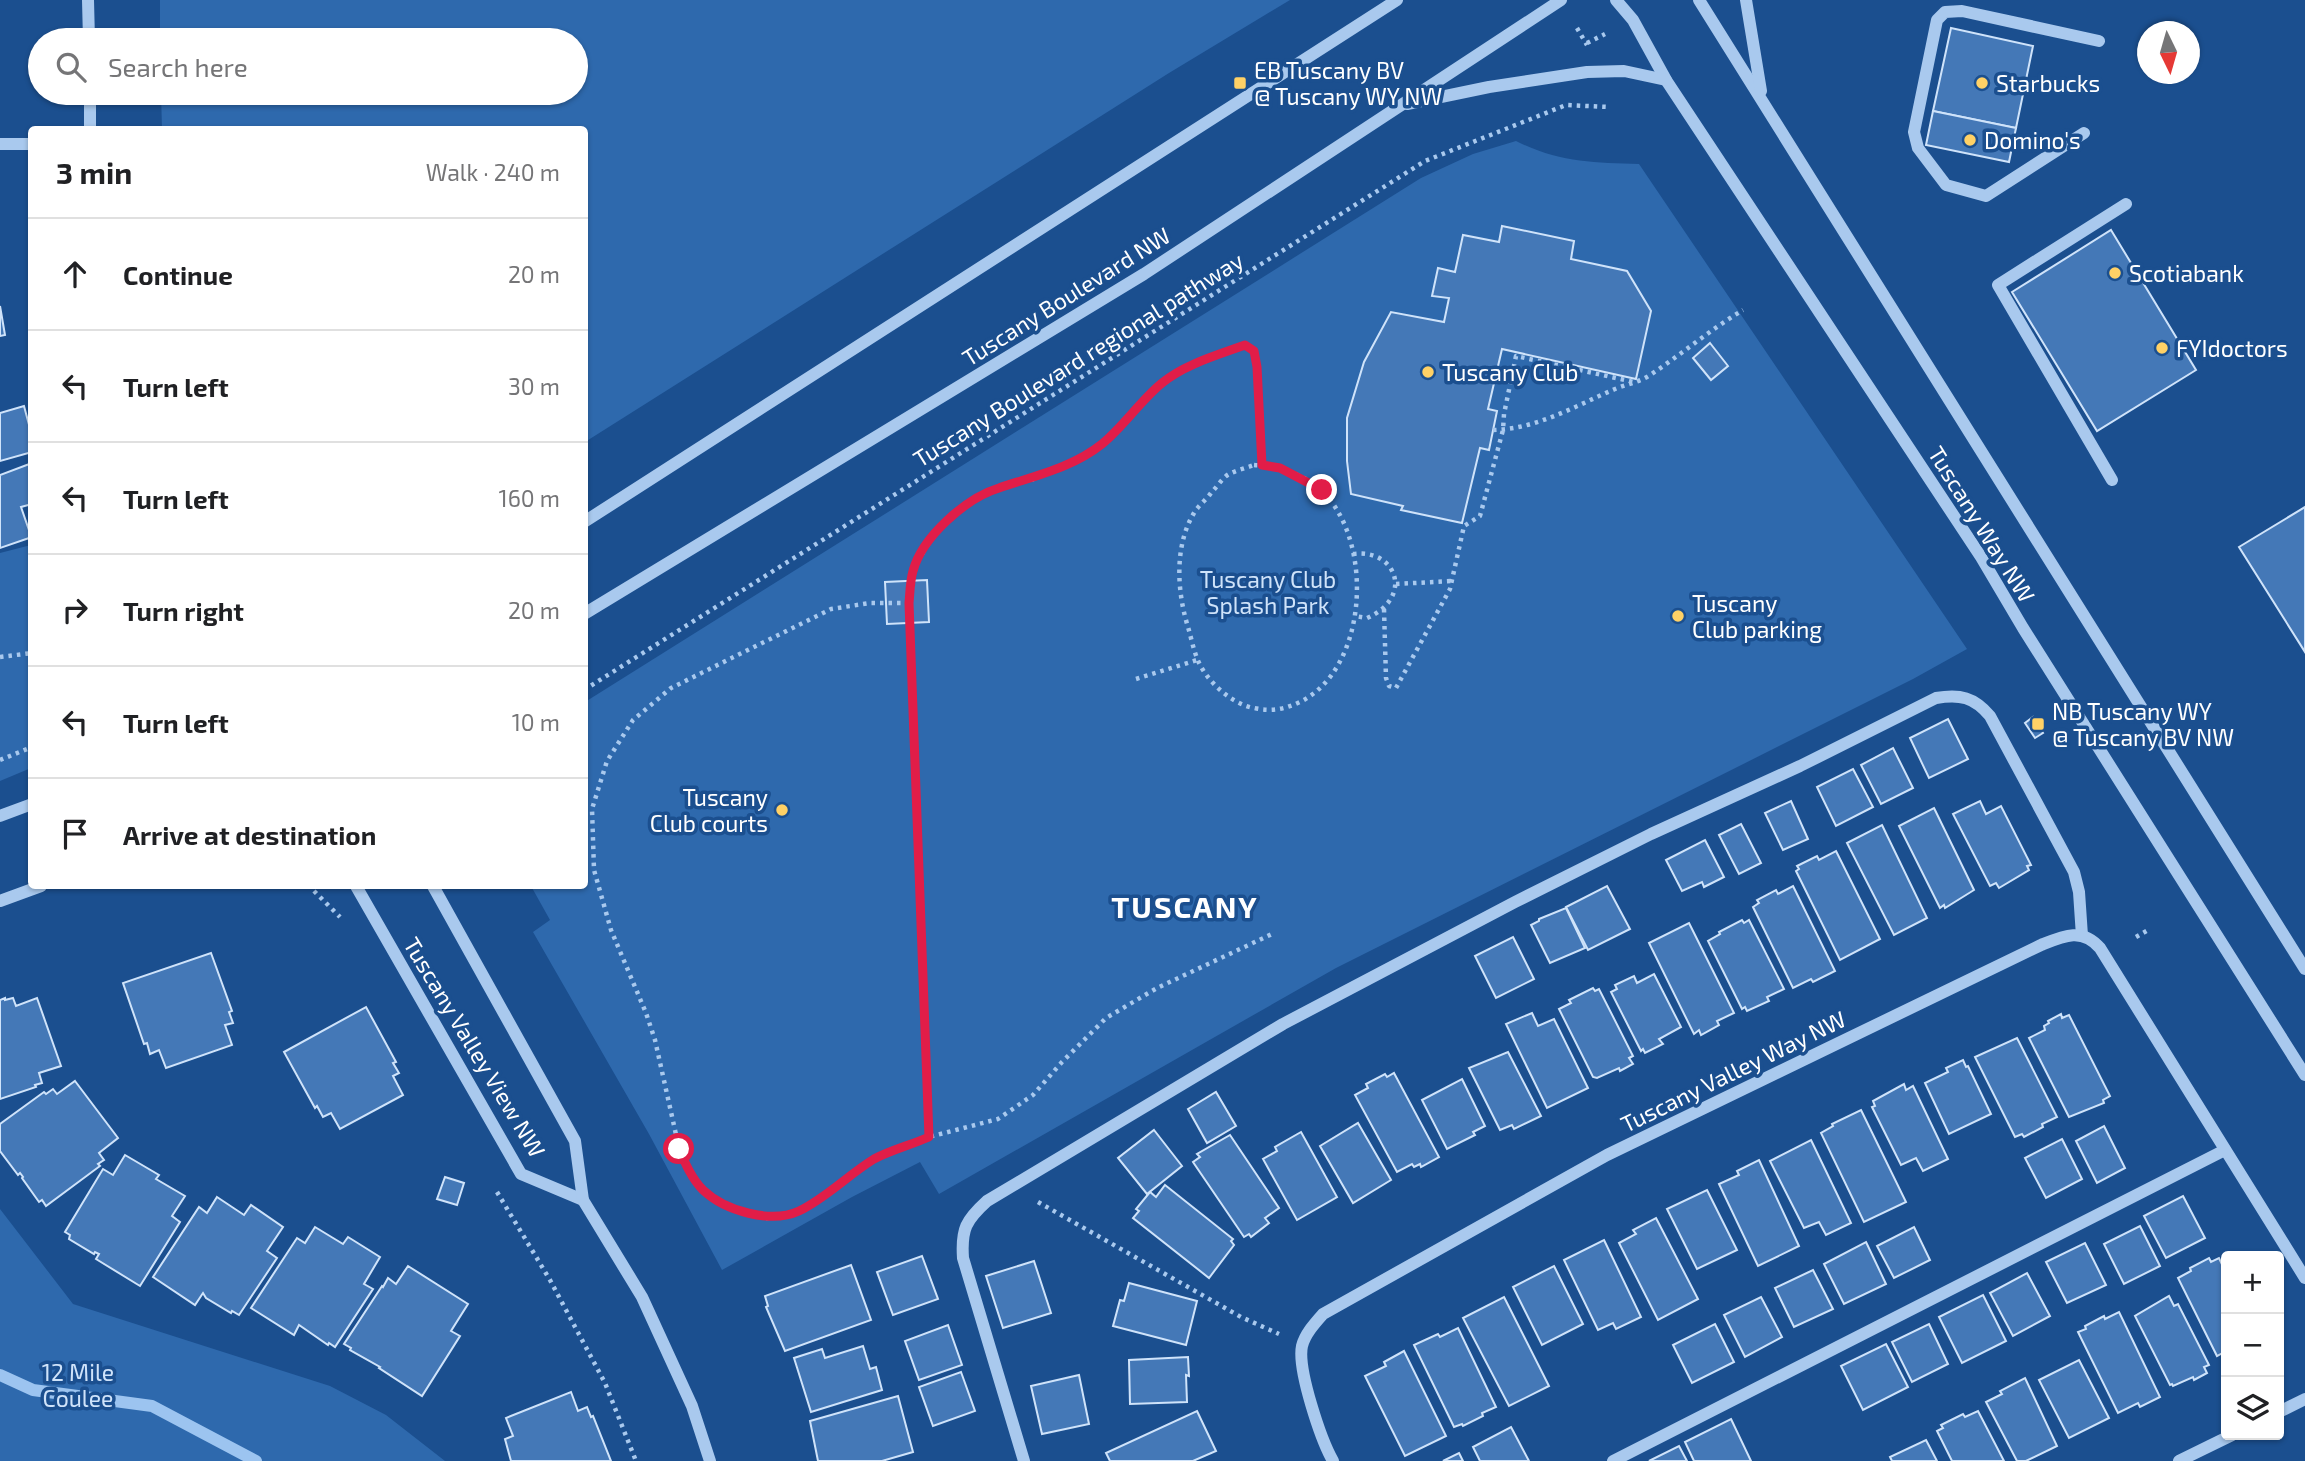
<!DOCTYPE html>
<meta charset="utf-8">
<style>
:root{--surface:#fff;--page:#f2f2f2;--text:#202124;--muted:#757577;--line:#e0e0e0}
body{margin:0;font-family:"Exo 2",sans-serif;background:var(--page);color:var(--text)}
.controls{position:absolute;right:21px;bottom:21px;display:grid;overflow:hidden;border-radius:7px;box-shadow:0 2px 5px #0004}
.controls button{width:63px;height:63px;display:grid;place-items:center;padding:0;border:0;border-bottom:2px solid var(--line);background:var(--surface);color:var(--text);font:35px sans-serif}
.compass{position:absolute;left:2137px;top:21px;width:63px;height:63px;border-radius:50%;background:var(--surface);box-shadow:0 2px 5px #0004;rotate:175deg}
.stop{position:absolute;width:21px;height:21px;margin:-16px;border:5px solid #e11d48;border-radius:50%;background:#fff}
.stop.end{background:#e11d48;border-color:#fff;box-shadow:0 2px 7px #0008}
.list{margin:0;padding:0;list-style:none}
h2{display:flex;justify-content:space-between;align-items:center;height:91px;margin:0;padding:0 28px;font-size:30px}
h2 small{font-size:23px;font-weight:400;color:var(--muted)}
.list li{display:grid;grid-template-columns:46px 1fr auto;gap:21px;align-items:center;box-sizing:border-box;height:112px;padding:0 28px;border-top:2px solid var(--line)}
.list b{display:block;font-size:26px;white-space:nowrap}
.list em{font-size:23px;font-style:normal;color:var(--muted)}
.icon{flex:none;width:38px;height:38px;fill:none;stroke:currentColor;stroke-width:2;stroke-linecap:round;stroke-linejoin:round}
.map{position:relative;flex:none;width:2305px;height:1461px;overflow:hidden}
.search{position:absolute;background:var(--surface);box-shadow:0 2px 5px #0004;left:28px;top:28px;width:560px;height:77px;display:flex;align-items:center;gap:18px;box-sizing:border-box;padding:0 24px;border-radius:38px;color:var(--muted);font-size:26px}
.panel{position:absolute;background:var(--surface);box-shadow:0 2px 5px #0004;left:28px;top:126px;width:560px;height:763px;border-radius:7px}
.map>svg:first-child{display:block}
.green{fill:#2e69ad}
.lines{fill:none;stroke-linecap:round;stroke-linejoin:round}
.stream{stroke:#9cc4f0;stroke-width:12}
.building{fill:#4478b7;stroke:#cfe3fa;stroke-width:2}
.path{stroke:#a9c9ee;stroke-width:4.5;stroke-dasharray:3.5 5;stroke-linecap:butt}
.minor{stroke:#a9c9ee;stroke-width:12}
.route{stroke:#e11d48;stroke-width:9}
.poi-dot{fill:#ffd166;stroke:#1b4f8f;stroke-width:2.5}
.labels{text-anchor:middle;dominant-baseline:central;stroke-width:7;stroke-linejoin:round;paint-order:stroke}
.poi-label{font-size:23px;fill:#fff;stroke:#1b4f8f;text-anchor:start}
.street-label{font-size:23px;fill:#fff;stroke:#1b4f8f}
.park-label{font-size:23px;fill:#cfe3fa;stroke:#1b4f8f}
.district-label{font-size:30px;font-weight:bold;letter-spacing:2px;fill:#fff;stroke:#1b4f8f}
</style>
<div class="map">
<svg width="2305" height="1461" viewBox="0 0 2305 1461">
<rect width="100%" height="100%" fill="#1b4f8f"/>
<g class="green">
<path d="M160,0H1290L1169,73L585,442L584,130L162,129L161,93H576V40H160Z"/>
<path d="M1516,141C1558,162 1593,163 1639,164L1967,649L1913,679L1336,968L939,1194L920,1162L852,1197L722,1270L649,1134L533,932L550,920L531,886H584L585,702L1421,178L1473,154Z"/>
<path d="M31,545V768L0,781V553Z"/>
<path d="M0,1209L73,1304L330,1386L386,1415L445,1461H0Z"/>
</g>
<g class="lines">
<path class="stream" d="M0,1375L33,1390L152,1406L256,1461"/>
</g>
<g class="building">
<path d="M1951,28L2033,46L2016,128L1933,111Z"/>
<path d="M1933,111L2016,128L2009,162L1926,145Z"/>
<path d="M1502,226L1574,241L1571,259L1627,271L1651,311L1636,379L1502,349L1488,409L1497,411L1489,450L1480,448L1462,523L1401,510L1403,506L1351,494L1347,461V418L1364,362L1391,312L1444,322L1449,298L1432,296L1438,268L1455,272L1463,235L1499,242Z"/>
<path d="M2111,230L2196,370L2097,431L2012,292Z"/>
<path d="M0,306L5,335L0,336Z"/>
<path d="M1710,343L1728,366L1711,380L1693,358Z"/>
<path d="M24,406L32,436V452L0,461V413Z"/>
<path d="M32,463V504L21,507L29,530L31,529L32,537L0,548V475Z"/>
<path d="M2305,507V652L2239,547Z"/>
<path d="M927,580L929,622L887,624L885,582Z"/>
<path d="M2033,717L2043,733L2035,738L2025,723Z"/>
<path d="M1948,719L1968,759L1929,778L1910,738Z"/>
<path d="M1893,748L1913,788L1881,804L1861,765Z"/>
<path d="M1853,769L1873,807L1836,826L1817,787Z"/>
<path d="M1791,801L1808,839L1783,850L1765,813Z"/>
<path d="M1980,801L1986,814L2001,806L2031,865L2027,866L2029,870L1999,888L1996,883L1990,886L1953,814Z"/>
<path d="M1934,808L1974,890L1945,908L1944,905L1940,908L1899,826Z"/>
<path d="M1741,824L1761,863L1739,874L1719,835Z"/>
<path d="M1882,825L1927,918L1894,935L1847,843Z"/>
<path d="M1705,840L1724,877L1704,887L1702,882L1682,891L1666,860Z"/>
<path d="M1836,851L1880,939L1840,960L1796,871L1799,869L1797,866L1817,856L1819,860Z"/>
<path d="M1607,886L1630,929L1588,950L1566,907Z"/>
<path d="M1793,886L1835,971L1813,982L1811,979L1793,988L1753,907L1759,903L1757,900L1776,890L1778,894Z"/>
<path d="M1566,908L1585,948L1550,963L1531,925L1539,921V919Z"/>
<path d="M1742,920L1744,923L1749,920L1784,989L1767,997L1769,1001L1747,1011L1745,1007L1742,1009L1708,941L1720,934L1719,932Z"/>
<path d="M1689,923L1734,1013L1717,1021L1719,1025L1701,1035L1699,1030L1694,1034L1649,943Z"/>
<path d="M1513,937L1534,979L1496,998L1475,956Z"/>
<path d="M211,953L232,1011L229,1012L233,1023L225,1025L232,1045L166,1068L159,1050L150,1054L147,1043L144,1044L123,983Z"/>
<path d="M1654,974L1681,1027L1659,1039L1663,1044L1645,1053L1643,1049L1641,1051L1611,992L1617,989L1615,985L1634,976L1637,983Z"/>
<path d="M1593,988L1595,991L1599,989L1633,1056L1629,1058L1633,1064L1620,1071L1619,1068L1597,1078L1593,1077L1559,1009L1571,1003L1569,1000Z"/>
<path d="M5,998V1000L13,998L16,1006L37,998L61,1066L39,1073L42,1083L35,1085L36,1087L0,1099V1000Z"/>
<path d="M366,1007L396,1062L393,1063L399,1073L393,1076L403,1095L340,1129L331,1113L323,1117L317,1106L315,1108L284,1052Z"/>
<path d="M1532,1013L1538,1026L1554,1019L1588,1088L1547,1108L1506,1024Z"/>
<path d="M2061,1014L2062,1018L2069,1015L2110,1096L2103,1100L2104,1103L2069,1117L2029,1038L2045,1030L2044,1026L2049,1023L2048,1021Z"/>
<path d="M2017,1038L2057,1117L2042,1124L2043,1127L2024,1137L2022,1134L2015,1137L1975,1057Z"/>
<path d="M1508,1052L1541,1116L1514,1129L1512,1125L1500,1130L1469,1068Z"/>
<path d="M1963,1060L1966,1067L1968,1066L1991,1114L1949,1134L1925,1083L1948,1072L1946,1068Z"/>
<path d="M1394,1073L1439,1157L1421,1167L1420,1164L1414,1167L1412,1164L1397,1172L1355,1095L1368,1088L1366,1084L1385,1074L1387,1077Z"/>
<path d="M1462,1079L1485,1126L1473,1132L1475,1135L1447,1149L1422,1100Z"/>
<path d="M75,1081L118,1138L99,1153L104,1160L98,1164L100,1166L46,1206L42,1200L39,1202L22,1178L23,1177L20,1173L18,1175L0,1151V1124L44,1092L46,1094L53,1089L57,1094Z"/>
<path d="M1904,1084L1906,1090L1913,1086L1948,1159L1923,1171L1916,1158L1901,1165L1872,1107L1875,1106L1873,1101Z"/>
<path d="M1216,1092L1236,1126L1207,1143L1188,1109Z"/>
<path d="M1861,1110L1906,1202L1864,1222L1821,1133L1833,1126L1832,1124Z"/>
<path d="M1358,1123L1391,1180L1353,1203L1320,1146Z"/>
<path d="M2104,1126L2125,1168L2097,1183L2076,1141Z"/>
<path d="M1154,1130L1182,1166L1147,1194L1118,1158Z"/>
<path d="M1301,1132L1337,1197L1297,1220L1263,1159L1277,1151L1275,1147Z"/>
<path d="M1230,1135L1279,1208L1265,1218L1269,1223L1251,1237L1249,1234L1244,1237L1193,1162L1200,1157L1197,1154Z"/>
<path d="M2062,1139L2082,1179L2046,1198L2025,1158Z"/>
<path d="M1811,1140L1851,1223L1826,1235L1819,1222L1804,1228L1770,1161Z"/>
<path d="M125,1155L159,1175L156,1179L185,1196L172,1216L180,1222L140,1286L96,1259L99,1254L95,1252L94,1254L69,1239L70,1235L65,1232L103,1169L113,1175Z"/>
<path d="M1759,1160L1799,1246L1758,1266L1719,1184L1739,1175L1737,1171Z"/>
<path d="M445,1177L464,1183L457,1205L437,1199Z"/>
<path d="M1165,1185L1233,1239L1231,1241L1234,1245L1209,1278L1133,1218L1139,1211L1136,1209L1150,1192L1156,1197Z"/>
<path d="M1707,1190L1737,1250L1697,1269L1667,1209Z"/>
<path d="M2183,1196L2205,1238L2166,1258L2144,1216Z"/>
<path d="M217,1197L244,1215L251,1205L283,1227L267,1251L277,1258L239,1315L232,1311L231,1313L206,1298L203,1293L195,1305L153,1277L199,1207L207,1213Z"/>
<path d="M1656,1218L1698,1299L1658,1320L1619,1243L1636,1234L1633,1230Z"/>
<path d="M2140,1226L2160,1266L2124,1284L2104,1244Z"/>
<path d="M315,1227L343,1244L348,1237L380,1257L364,1284L373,1289L335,1347L329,1343L328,1345L299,1325L294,1335L251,1308L297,1238L305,1243Z"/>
<path d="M1914,1227L1930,1260L1894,1278L1877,1246Z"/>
<path d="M1604,1240L1641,1317L1616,1329L1613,1323L1598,1330L1564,1260Z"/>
<path d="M1866,1242L1886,1284L1844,1304L1824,1264Z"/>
<path d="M2085,1243L2106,1285L2067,1303L2046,1262Z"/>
<path d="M922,1256L938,1299L893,1315L877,1272Z"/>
<path d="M2209,1258L2211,1262L2219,1258L2226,1273V1351L2217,1356L2178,1278L2191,1271L2190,1268Z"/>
<path d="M1034,1261L1051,1313L1003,1328L986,1276Z"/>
<path d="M851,1265L871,1320L785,1351L766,1307L768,1306L765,1296Z"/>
<path d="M408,1266L468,1304L451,1331L460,1336L422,1396L379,1368L380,1367L350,1350L351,1348L344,1344L382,1286L383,1287L388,1278L396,1284Z"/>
<path d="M1554,1266L1583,1324L1542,1345L1513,1287Z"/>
<path d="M1813,1270L1833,1309L1794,1327L1775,1288Z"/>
<path d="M2027,1273L2050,1316L2013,1336L1990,1293Z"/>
<path d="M1129,1283L1197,1301L1186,1345L1113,1326L1120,1300L1124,1301Z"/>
<path d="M1983,1295L2006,1341L1962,1363L1939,1317Z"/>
<path d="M2169,1296L2174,1306L2178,1304L2209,1365L2204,1367L2207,1373L2194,1380L2193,1377L2173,1386L2172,1384L2170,1385L2135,1316Z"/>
<path d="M1504,1297L1549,1386L1509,1406L1463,1318Z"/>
<path d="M1761,1297L1782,1337L1745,1357L1724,1315Z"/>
<path d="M2119,1312L2160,1397L2140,1407L2138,1403L2118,1413L2078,1332L2086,1329L2085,1326L2104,1316L2105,1319Z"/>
<path d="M1715,1324L1734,1362L1692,1383L1673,1345Z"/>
<path d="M1929,1324L1948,1364L1912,1382L1892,1342Z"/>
<path d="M948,1325L962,1365L919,1380L905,1341Z"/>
<path d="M1458,1328L1496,1407L1482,1413L1483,1416L1463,1426L1462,1424L1454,1427L1414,1345L1438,1334L1440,1337Z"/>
<path d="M1886,1344L1908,1387L1863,1410L1841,1366Z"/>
<path d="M863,1346L870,1369L876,1367L882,1390L811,1412L794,1358L822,1349L825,1358Z"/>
<path d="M1404,1351L1446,1436L1405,1456L1365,1376L1386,1366L1384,1362Z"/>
<path d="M1188,1357L1189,1376L1186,1375L1187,1402L1130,1404L1129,1360Z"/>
<path d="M2079,1360L2109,1418L2069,1438L2039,1380Z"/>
<path d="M961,1372L975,1411L933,1426L919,1387Z"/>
<path d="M1079,1375L1089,1424L1042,1434L1031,1386Z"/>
<path d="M2025,1378L2057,1446L2026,1461H2017L1986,1402L2002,1394L2000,1391Z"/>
<path d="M571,1392L578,1411L587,1407L591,1417L593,1416L611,1461H511L505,1439L513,1436L506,1418Z"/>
<path d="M898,1396L913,1452L882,1461H818L810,1421Z"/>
<path d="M1197,1411L1216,1451L1193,1461H1110L1106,1453Z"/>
<path d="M1978,1411L2004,1461H1952L1937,1431L1943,1428L1941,1425L1963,1414L1965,1417Z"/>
<path d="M1731,1419L1751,1461H1694L1685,1442Z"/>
<path d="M1511,1427L1529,1461H1480L1473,1447Z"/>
<path d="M1926,1440L1937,1461H1892L1890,1457Z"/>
<path d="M1679,1446L1687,1461H1649Z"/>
<path d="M1459,1453L1463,1461H1443Z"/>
</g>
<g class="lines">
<g class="path">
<path d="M1577,28L1587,45"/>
<path d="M1587,43L1605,34"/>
<path d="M1493,430C1537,429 1575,406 1615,389C1627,384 1640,382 1650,375C1682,354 1711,329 1743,310"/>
<path d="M1254,465C1278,467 1305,474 1322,491C1374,541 1369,668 1300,702C1285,709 1272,712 1254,708C1231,704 1205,680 1197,658C1193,648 1191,637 1188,627C1177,592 1174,546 1194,513C1198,506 1206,500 1211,493C1217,487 1222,478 1229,474C1237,470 1246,468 1254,465Z"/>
<path d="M1353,554C1396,548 1415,597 1367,618L1355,616"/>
<path d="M1396,584L1452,581"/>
<path d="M909,603H870L831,609L671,688L633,720L607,761L592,809L594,870L611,930L646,1013L655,1040L679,1148L685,1164L704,1191L736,1210L767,1218L797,1212L828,1193L877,1157L929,1137L998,1119L1033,1095L1062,1062L1106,1018L1157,988L1272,934"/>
<path d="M1384,609L1386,678L1389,686L1396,688L1450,589L1464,526L1480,516L1503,430L1504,414L1516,356L1634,382"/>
<path d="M0,657L32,653"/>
<path d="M1136,679L1197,660"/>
<path d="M584,690L1425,161L1566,105L1609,107"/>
<path d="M0,760L32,747"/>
<path d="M314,891L340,917"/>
<path d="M2136,937L2150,929"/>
<path d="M929,1137L909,603L913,570L926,547L946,521L969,501L997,488L1034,479L1082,457L1103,444L1163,382L1191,367L1245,345L1254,351L1257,367L1262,465"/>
<path d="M497,1192L550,1280L605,1383L636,1461"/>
<path d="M1038,1202L1241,1317L1279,1334"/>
</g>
<g class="minor">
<path d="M88,0L89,40"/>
<path d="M1616,0L1633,20L1666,80L1981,557L2023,628L2305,1075"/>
<path d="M1699,0L2305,969"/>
<path d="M1746,0L1761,91"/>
<path d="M90,93V130"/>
<path d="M1407,104L1489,87L1587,72L1624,71L1666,80"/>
<path d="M2084,133L1986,196L1946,185L1918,148L1914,132L1937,20L1945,12L1962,11L2099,41"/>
<path d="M0,144H32"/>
<path d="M2112,480L1998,285L2126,204"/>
<path d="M584,522L1397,0"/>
<path d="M584,614L1144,274L1561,0"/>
<path d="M0,816L32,804"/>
<path d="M356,886L521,1174L583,1200"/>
<path d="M433,886L575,1141L583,1200L642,1297L692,1406L710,1461"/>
<path d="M0,901L41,886"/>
<path d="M2279,1412L2305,1399"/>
<path d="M1024,1461L963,1258C961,1229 966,1220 987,1201L1283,1024L1515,902L1651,834L1800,766L1936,698C1960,694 1974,697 1990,716L2074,872L2079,892L2082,936"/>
<path d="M1333,1461C1321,1440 1297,1369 1302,1346C1305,1334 1315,1323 1323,1314L1607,1155L2041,945C2063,936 2082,927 2100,948L2305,1278"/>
<path d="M1613,1461L2225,1150"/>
<path d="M2179,1461L2232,1435"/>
</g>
</g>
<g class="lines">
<path class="route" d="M679,1149C685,1163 692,1179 703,1190C725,1211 771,1224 799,1211C826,1198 848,1175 874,1159C891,1150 911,1145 929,1137L909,603C910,593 910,581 913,571C922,537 966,498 999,488C1034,476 1072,468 1102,444C1124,426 1140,401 1162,383C1185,364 1218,355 1245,345L1254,351L1257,367L1262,465L1280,468L1322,490"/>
</g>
<g class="poi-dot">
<rect x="1233" y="76" width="14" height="14" rx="3.5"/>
<circle cx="1982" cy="83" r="7"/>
<circle cx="1970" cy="140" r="7"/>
<circle cx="2115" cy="273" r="7"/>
<circle cx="2162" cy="348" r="7"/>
<circle cx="1428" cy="372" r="7"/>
<circle cx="1678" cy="616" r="7"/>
<rect x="2031" y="717" width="14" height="14" rx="3.5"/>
<circle cx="782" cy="810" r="7"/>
</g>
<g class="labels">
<g class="poi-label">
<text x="1254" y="70">EB Tuscany BV<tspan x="1254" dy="26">@ Tuscany WY NW</tspan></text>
<text x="1996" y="83">Starbucks</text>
<text x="1984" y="140">Domino's</text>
<text x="2129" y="273">Scotiabank</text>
<text x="2176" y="348">FYIdoctors</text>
<text x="1442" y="372">Tuscany Club</text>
<text x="1692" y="603">Tuscany<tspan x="1692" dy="26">Club parking</tspan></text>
<text x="2052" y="711">NB Tuscany WY<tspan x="2052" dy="26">@ Tuscany BV NW</tspan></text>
<text x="768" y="797" text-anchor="end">Tuscany<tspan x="768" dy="26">Club courts</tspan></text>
</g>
<g class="street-label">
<text transform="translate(1066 296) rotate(-32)">Tuscany Boulevard NW</text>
<text transform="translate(1078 359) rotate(-32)">Tuscany Boulevard regional pathway</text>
<text transform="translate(1982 524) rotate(58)">Tuscany Way NW</text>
<text transform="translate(475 1047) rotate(59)">Tuscany Valley View NW</text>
<text transform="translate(1733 1071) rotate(-26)">Tuscany Valley Way NW</text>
</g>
<g class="park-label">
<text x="1268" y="579">Tuscany Club<tspan x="1268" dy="26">Splash Park</tspan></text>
<text x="78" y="1372">12 Mile<tspan x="78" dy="26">Coulee</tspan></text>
</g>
<g class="district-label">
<text x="1185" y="906">TUSCANY</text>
</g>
</g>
</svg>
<div class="controls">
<button>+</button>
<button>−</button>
<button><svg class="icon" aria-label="layers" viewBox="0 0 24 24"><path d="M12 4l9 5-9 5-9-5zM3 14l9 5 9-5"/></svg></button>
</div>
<svg class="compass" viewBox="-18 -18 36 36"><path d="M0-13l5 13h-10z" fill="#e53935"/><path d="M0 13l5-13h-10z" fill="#757577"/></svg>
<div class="stop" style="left:679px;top:1149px"></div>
<div class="stop end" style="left:1322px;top:490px"></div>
<div class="search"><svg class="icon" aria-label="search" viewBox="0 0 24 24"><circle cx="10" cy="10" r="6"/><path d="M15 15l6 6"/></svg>Search here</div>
<section class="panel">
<h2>3 min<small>Walk · 240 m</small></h2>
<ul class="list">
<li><svg class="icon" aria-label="ahead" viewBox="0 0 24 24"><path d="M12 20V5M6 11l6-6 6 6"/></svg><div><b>Continue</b></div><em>20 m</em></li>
<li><svg class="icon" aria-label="left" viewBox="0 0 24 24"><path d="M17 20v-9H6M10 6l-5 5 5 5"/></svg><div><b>Turn left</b></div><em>30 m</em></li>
<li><svg class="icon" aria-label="left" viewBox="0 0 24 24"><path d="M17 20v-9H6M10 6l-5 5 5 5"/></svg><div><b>Turn left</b></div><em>160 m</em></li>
<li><svg class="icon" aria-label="right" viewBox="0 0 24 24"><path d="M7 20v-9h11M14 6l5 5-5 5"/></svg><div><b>Turn right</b></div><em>20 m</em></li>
<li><svg class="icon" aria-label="left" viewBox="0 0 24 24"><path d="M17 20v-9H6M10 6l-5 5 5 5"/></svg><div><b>Turn left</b></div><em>10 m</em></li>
<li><svg class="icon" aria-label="arrive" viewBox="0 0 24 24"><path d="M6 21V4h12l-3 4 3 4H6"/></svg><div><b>Arrive at destination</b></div></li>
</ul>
</section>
</div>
